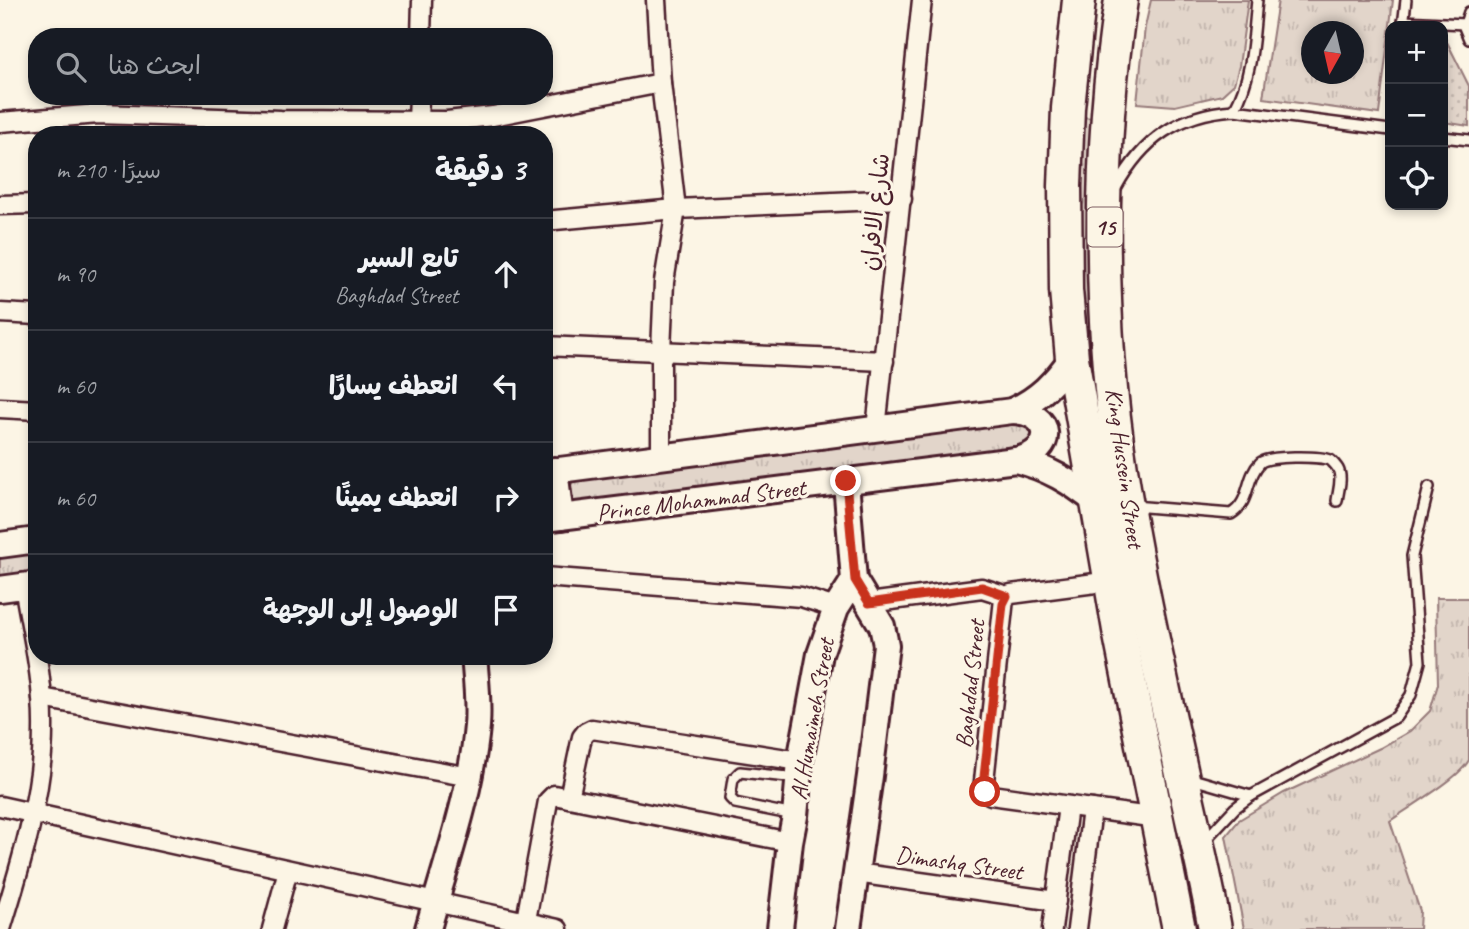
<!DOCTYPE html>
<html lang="ar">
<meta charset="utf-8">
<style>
:root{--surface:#171b24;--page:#20242c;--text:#f1f3f6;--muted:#9ea1a6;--line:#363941}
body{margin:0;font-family:Caveat,"Playpen Sans Arabic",sans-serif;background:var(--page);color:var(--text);direction:rtl}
.controls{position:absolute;right:21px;top:21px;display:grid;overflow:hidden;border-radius:14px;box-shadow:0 4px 10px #0003}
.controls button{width:63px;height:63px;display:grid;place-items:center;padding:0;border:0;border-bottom:2px solid var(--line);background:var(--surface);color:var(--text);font:35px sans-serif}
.compass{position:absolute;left:1301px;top:21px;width:63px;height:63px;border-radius:50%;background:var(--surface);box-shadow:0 4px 10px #0003;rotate:188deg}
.stop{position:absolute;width:21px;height:21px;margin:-16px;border:5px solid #c8321e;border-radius:50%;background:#fff}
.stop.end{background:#c8321e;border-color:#fff;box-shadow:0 2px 7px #0008}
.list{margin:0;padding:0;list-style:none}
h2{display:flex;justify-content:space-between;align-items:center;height:91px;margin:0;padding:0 28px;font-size:30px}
h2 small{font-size:23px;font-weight:400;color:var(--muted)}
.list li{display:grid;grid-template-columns:46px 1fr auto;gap:21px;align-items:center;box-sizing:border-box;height:112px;padding:0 28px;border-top:2px solid var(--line)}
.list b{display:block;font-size:26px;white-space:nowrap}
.list p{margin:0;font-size:23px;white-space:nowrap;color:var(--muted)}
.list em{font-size:23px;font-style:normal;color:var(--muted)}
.icon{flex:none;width:38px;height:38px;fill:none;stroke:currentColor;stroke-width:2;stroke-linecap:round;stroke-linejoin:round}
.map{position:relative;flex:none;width:1469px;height:929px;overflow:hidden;direction:ltr}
.search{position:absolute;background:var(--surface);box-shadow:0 4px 10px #0003;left:28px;top:28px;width:525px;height:77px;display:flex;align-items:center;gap:18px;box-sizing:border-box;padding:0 24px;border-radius:28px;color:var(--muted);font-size:26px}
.panel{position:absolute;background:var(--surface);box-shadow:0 4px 10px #0003;left:28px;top:126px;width:525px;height:539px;border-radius:28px;direction:rtl}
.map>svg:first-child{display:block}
.park{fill:url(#park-tufts);stroke:#967a7a;stroke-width:2;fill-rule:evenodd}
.garden{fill:url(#garden-dots);stroke:#967a7a;stroke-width:2}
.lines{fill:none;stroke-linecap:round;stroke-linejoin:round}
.lane-casing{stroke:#4a1f2b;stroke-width:14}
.street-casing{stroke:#4a1f2b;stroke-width:23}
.secondary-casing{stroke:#4a1f2b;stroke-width:30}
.highway-casing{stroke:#4a1f2b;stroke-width:37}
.lane{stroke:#fcf5e5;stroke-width:9}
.street{stroke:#fcf5e5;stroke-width:18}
.secondary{stroke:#fcf5e5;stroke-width:24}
.highway{stroke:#fcf5e5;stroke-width:32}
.route{stroke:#c8321e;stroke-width:9}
.labels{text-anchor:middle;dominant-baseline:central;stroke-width:6;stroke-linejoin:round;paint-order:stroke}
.shield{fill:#fcf5e5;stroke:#7f5f63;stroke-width:2}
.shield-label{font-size:23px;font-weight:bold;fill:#4a1f2b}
.street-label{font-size:24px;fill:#4a1f2b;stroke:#fcf5e5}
</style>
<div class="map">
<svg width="1469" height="929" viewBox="0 0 1469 929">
<defs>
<pattern id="park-tufts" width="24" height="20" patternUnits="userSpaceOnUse" patternTransform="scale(1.75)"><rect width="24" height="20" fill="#e2d5ca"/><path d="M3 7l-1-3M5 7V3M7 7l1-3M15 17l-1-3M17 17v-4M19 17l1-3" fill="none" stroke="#c3b6ae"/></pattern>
<pattern id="garden-dots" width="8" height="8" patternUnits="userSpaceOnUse" patternTransform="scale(1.75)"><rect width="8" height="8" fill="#e2d5ca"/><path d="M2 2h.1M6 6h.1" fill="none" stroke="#c3b6ae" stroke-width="1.8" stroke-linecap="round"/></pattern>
</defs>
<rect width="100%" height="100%" fill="#fcf5e5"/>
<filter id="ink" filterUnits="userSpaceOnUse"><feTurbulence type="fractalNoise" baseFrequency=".0143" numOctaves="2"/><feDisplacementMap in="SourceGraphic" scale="14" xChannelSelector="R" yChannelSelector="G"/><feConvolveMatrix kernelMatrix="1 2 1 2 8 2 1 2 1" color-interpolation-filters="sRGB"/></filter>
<g filter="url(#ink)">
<g class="park">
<path d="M1151,0H1248L1239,66L1234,84L1222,95L1175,106L1137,103L1145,27Z"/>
<path d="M1278,0H1393L1379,114L1263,98ZM1312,32H1354V74H1312Z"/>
<path d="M1082,117L1102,119L1097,224L1205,929H1193L1101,474L1081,305L1078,223Z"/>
<path d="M1024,423L1039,431L1028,445L586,504L575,503C568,495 568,490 573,481L582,478Z"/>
<path d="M37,550V575L0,580V555Z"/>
<path d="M1436,598H1469V760C1459,779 1409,807 1390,821L1420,911L1419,929H1244L1226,836L1239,820L1284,793L1380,748L1410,731L1430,711L1438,684Z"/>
</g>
<path class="garden" d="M1443,34L1469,86V126L1443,122Z"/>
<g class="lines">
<defs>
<g id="lane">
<path d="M1469,12L1464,27L1469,39"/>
<path d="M1403,21L1465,24"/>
<path d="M1403,26L1406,0"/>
<path d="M1234,110C1253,76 1253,38 1257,0"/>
<path d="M1443,137L1469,140"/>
<path d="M1116,188C1143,139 1178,114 1234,110L1390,130"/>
<path d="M1133,506L1231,514C1251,502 1245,478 1260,463C1267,455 1321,456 1330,460C1332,461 1337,467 1338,469C1343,478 1338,491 1337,501"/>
<path d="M1189,778L1251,796"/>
<path d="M794,815L735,803L730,798L733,779L740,772L797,778"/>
<path d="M1205,840L1235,808L1251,796L1396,717L1411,695L1420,662L1412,556L1429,487"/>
</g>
<g id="street">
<path d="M656,0L661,83L676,209L664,282L661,351V457"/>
<path d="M421,37L422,0"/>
<path d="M418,120L419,96"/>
<path d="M0,122L99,114L281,120L447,121L493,116L661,83"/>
<path d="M0,205L37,204"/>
<path d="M544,221L676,209L902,199"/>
<path d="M0,313L37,315"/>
<path d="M544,346L884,361"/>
<path d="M0,408L37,410"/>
<path d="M876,429L922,0"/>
<path d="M544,577L801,597L836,608"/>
<path d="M1111,581L1011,594L1004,599L983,790L991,795L1157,818"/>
<path d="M869,603L982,588L1007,596"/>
<path d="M42,698L470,777"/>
<path d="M569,798L582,737L586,732L592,729L800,761"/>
<path d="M0,806L558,929"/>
<path d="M856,873L1056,901"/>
<path d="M526,920L548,801L554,795L790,842"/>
<path d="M1,929C20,868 43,793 43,730C44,681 32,633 24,586"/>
<path d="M272,929L288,870"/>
<path d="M1052,929L1068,806"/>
<path d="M1077,929L1092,809"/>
</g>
<g id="secondary">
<path d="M1012,411C1054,412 1057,452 1016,460"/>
<path d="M555,470L561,517"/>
<path d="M544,472L1012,411C1039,399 1055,382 1072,358"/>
<path d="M846,482L854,580L882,626L886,645L870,776L848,929"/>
<path d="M544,519L1016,460C1048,468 1071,482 1096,502"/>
<path d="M0,545L37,540"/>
<path d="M0,589L37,584"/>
<path d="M428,929C446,862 471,795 477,726C479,703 476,679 474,656"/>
<path d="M780,929L790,842L795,816L800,761L820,654L836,608L854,580"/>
</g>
<g id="highway">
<path d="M1079,0L1068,108L1065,186L1066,290L1072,358L1119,630L1179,929"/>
<path d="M1121,0C1098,147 1098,321 1121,469C1137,571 1160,673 1182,774C1193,826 1206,877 1215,929"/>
</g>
</defs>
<use href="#lane" class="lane-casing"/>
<use href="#street" class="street-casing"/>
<use href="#secondary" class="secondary-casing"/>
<use href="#highway" class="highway-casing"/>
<use href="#lane" class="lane"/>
<use href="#street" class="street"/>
<use href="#secondary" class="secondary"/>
<use href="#highway" class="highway"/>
</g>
</g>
<g class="lines" filter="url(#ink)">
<path class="route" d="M846,481L855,580L869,603L982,587L1007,596L1003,604L983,786L985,792"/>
</g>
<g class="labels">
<rect class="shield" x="1087.5" y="207.5" width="35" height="39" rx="5"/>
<g class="shield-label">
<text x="1105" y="227">15</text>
</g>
<g class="street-label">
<text transform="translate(875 212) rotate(-84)">شارع الافران</text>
<text transform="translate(1125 468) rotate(82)">King Hussein Street</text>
<text transform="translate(701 500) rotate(-7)">Prince Mohammad Street</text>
<text transform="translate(970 684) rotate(-84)">Baghdad Street</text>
<text transform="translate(812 719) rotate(-80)">Al Humaimeh Street</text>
<text transform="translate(959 863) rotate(8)">Dimashq Street</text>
</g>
</g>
</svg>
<div class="controls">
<button>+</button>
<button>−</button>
<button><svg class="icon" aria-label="locate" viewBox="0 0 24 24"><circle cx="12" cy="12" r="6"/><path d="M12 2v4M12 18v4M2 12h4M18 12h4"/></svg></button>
</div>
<svg class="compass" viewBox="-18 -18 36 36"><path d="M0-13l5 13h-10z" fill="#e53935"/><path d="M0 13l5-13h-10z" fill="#9ea1a6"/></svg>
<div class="stop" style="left:985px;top:792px"></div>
<div class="stop end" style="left:846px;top:481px"></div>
<div class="search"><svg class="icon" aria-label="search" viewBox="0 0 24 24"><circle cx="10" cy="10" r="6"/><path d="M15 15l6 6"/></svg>ابحث هنا</div>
<section class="panel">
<h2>3 دقيقة<small>سيرًا · 210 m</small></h2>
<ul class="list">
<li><svg class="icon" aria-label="ahead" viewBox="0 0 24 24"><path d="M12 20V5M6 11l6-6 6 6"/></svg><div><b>تابع السير</b><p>Baghdad Street</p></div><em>90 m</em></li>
<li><svg class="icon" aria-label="left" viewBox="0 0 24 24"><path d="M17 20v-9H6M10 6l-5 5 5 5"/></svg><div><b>انعطف يسارًا</b></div><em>60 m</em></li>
<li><svg class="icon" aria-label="right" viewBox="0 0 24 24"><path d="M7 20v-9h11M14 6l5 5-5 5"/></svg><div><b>انعطف يمينًا</b></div><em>60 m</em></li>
<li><svg class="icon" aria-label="arrive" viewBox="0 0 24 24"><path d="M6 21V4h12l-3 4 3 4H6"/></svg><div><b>الوصول إلى الوجهة</b></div></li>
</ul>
</section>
</div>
